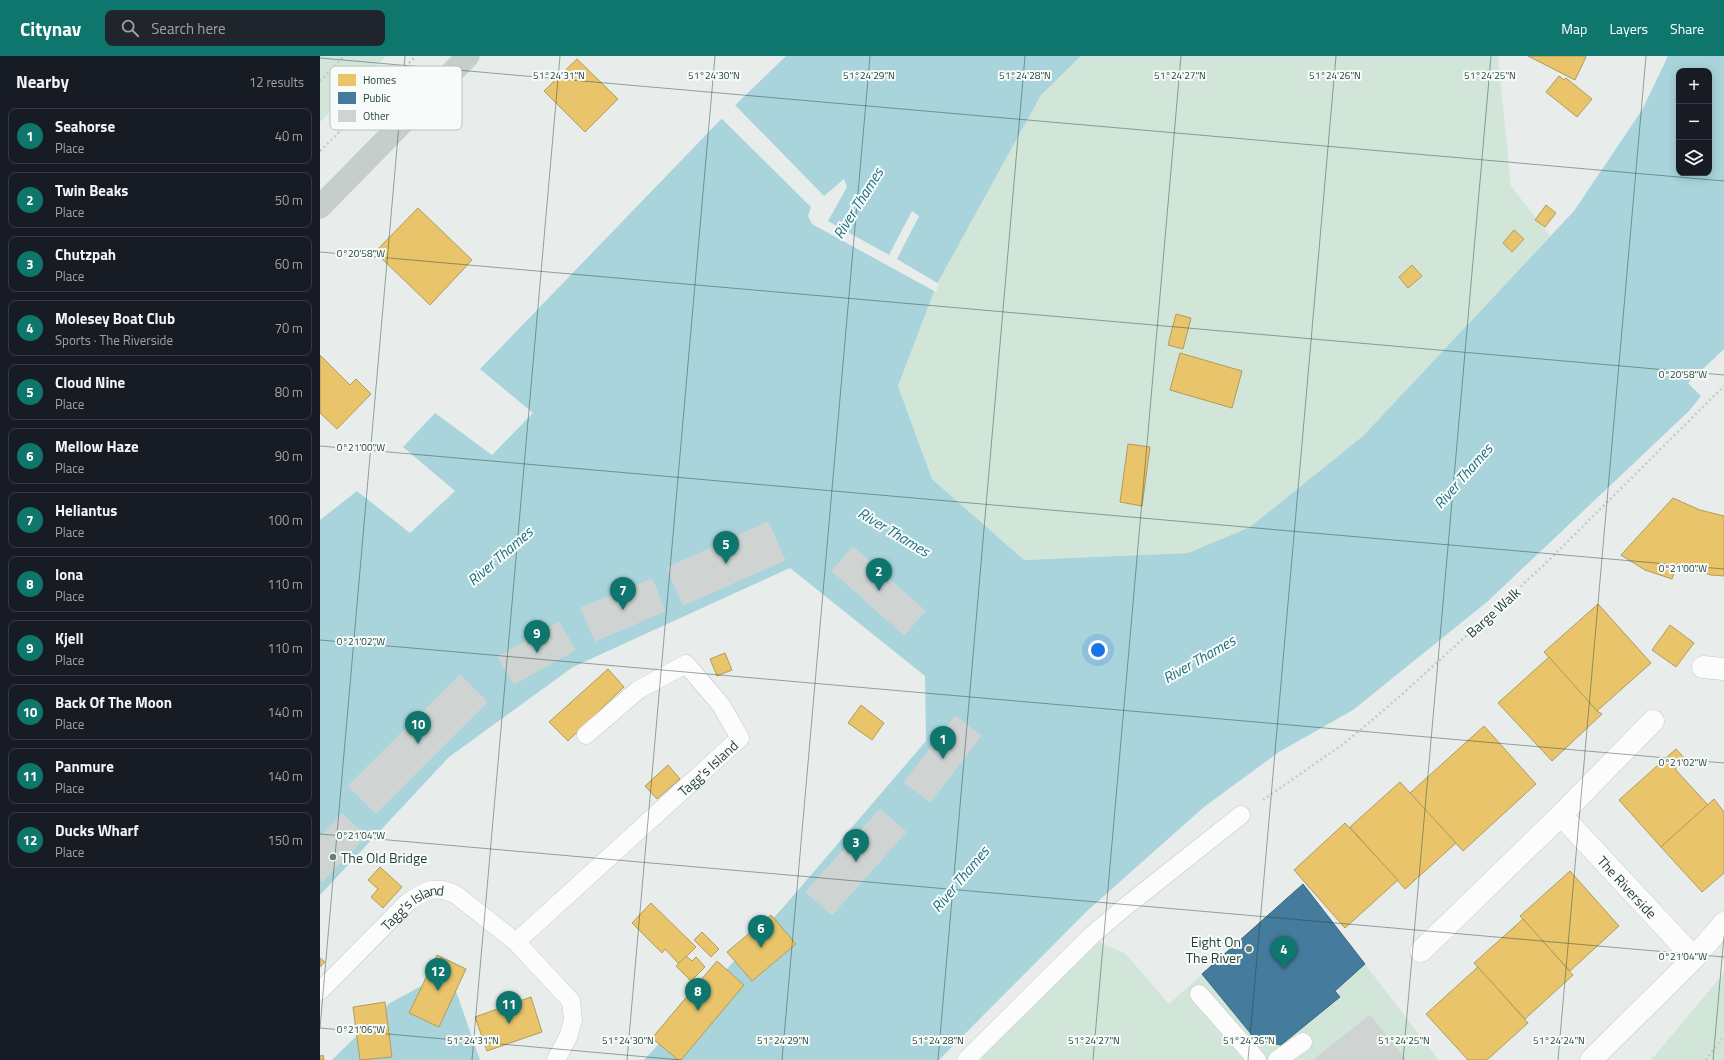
<!DOCTYPE html>
<meta charset="utf-8">
<style>
:root{--surface:#171b24;--page:#20242c;--text:#f1f3f6;--muted:#9ea1a6;--line:#363941;--accent:#0f766e}
body{margin:0;font-family:"Titillium Web",sans-serif;background:var(--page);color:var(--text)}
.controls{position:absolute;right:12px;top:12px;display:grid;overflow:hidden;border-radius:8px;box-shadow:0 2px 10px #0003}
.controls button{width:36px;height:36px;display:grid;place-items:center;padding:0;border:0;border-bottom:1px solid var(--line);background:var(--surface);color:var(--text);font:20px sans-serif}
.you{position:absolute;left:778px;top:594px;width:14px;height:14px;margin:-10px;border:3px solid #fff;border-radius:50%;background:#1a73e8;box-shadow:0 0 0 6px #1a73e833}
.badge{display:grid;place-items:center;width:26px;height:26px;border-radius:50%;background:var(--accent);color:#fff;font-size:13px;font-weight:700}
.pin{position:absolute;translate:-50% -33px;filter:drop-shadow(0 1px 2px #0008)}
.pin::after{content:'';position:absolute;top:21px;width:14px;height:12px;background:inherit;clip-path:polygon(0 0,100% 0,50% 100%)}
.list{margin:0;padding:0;list-style:none}
h2{display:flex;justify-content:space-between;align-items:center;height:52px;margin:0;padding:0 16px;font-size:17px}
h2 small{font-size:13px;font-weight:400;color:var(--muted)}
.list li{display:grid;grid-template-columns:26px 1fr auto;gap:12px;align-items:center;box-sizing:border-box;height:56px;margin:0 8px 8px;padding:0 8px;border:1px solid var(--line);border-radius:8px}
.list b{display:block;font-size:15px;white-space:nowrap}
.list p{margin:0;font-size:13px;white-space:nowrap;color:var(--muted)}
.list em{font-size:13px;font-style:normal;color:var(--muted)}
.icon{flex:none;width:22px;height:22px;fill:none;stroke:currentColor;stroke-width:2;stroke-linecap:round;stroke-linejoin:round}
.map{position:relative;flex:none;width:1404px;height:1004px;overflow:hidden}
header{display:flex;align-items:center;gap:24px;box-sizing:border-box;height:56px;padding:0 20px;background:var(--accent);color:#fff}
header strong{font-size:19px}
nav{display:flex;gap:22px;margin-inline-start:auto;font-size:14px}
.search{width:280px;height:36px;background:var(--page);display:flex;align-items:center;gap:10px;box-sizing:border-box;padding:0 14px;border-radius:8px;color:var(--muted);font-size:15px}
main{display:flex}
aside{flex:1;background:var(--surface)}
.map>svg:first-child{display:block}
.green{fill:#d1e6d8}
.water{fill:#a9d4db;fill-rule:evenodd}
.pier{fill:#e8edeb}
.homes{fill:#e9c46a;stroke:#ae9d5c}
.public{fill:#457b9d;stroke:#3b6a7f}
.building{fill:#cfd4d2;stroke:#d1d6d4}
.lines{fill:none;stroke-linecap:round;stroke-linejoin:round}
.service-casing{stroke:#c5cac8;stroke-width:19}
.minor-casing{stroke:#c5cac8;stroke-width:23}
.trunk-casing{stroke:#c3ccc9;stroke-width:23}
.path{stroke:#c3ccca;stroke-width:2.5;stroke-dasharray:2 3;stroke-linecap:butt}
.service{stroke:#fcfcfc;stroke-width:18}
.minor{stroke:#fcfcfc;stroke-width:22}
.trunk{stroke:#c6cecc;stroke-width:22}
.ticks{fill:none;stroke:#24423a;stroke-width:1;stroke-opacity:0.45}
.poi-dot{fill:#697e78;stroke:#f7fbf9;stroke-width:1.5}
.labels{text-anchor:middle;dominant-baseline:central;stroke-width:4;stroke-linejoin:round;paint-order:stroke}
.street-label{font-size:14px;fill:#24423a;stroke:#f7fbf9}
.poi-label{font-size:14px;fill:#24423a;stroke:#f7fbf9;text-anchor:start}
.water-label{font-size:15px;font-style:italic;fill:#1c6f80;stroke:#f7fbf9}
.key{fill:#f7fbf9;stroke:#b8c4c0;stroke-width:1}
.key-label{font-size:11px;fill:#24423a}
.ticks-label{font-size:10px;text-anchor:middle;fill:#24423a;stroke:#f7fbf9;stroke-width:4;stroke-linejoin:round;paint-order:stroke}
</style>
<header>
<strong>Citynav</strong>
<div class="search"><svg class="icon" aria-label="search" viewBox="0 0 24 24"><circle cx="10" cy="10" r="6"/><path d="M15 15l6 6"/></svg>Search here</div>
<nav><a>Map</a><a>Layers</a><a>Share</a></nav>
</header>
<main>
<aside>
<h2>Nearby<small>12 results</small></h2>
<ul class="list">
<li><span class="badge">1</span><div><b>Seahorse</b><p>Place</p></div><em>40 m</em></li>
<li><span class="badge">2</span><div><b>Twin Beaks</b><p>Place</p></div><em>50 m</em></li>
<li><span class="badge">3</span><div><b>Chutzpah</b><p>Place</p></div><em>60 m</em></li>
<li><span class="badge">4</span><div><b>Molesey Boat Club</b><p>Sports · The Riverside</p></div><em>70 m</em></li>
<li><span class="badge">5</span><div><b>Cloud Nine</b><p>Place</p></div><em>80 m</em></li>
<li><span class="badge">6</span><div><b>Mellow Haze</b><p>Place</p></div><em>90 m</em></li>
<li><span class="badge">7</span><div><b>Heliantus</b><p>Place</p></div><em>100 m</em></li>
<li><span class="badge">8</span><div><b>Iona</b><p>Place</p></div><em>110 m</em></li>
<li><span class="badge">9</span><div><b>Kjell</b><p>Place</p></div><em>110 m</em></li>
<li><span class="badge">10</span><div><b>Back Of The Moon</b><p>Place</p></div><em>140 m</em></li>
<li><span class="badge">11</span><div><b>Panmure</b><p>Place</p></div><em>140 m</em></li>
<li><span class="badge">12</span><div><b>Ducks Wharf</b><p>Place</p></div><em>150 m</em></li>
</ul>
</aside>
<div class="map">
<svg width="1404" height="1004" viewBox="0 0 1404 1004">
<rect width="100%" height="100%" fill="#e8edeb"/>
<g class="green">
<path d="M0,0H66L0,66Z"/>
<path d="M761,0H1178L1191,130L1230,180L1043,380L930,471L868,497L704,504L612,423L578,330L617,228L721,39Z"/>
<path d="M983,828L1119,1004H658L779,886L805,897L849,948Z"/>
<path d="M1404,917V1004H1331Z"/>
</g>
<g class="water">
<path d="M466,0H761L721,39L617,228L578,330L612,423L704,504L868,497L930,471L1043,380L1254,155L1322,54L1348,0H1404V293L1368,327L1381,340L1369,355L1167,546L1126,579L1033,654L959,696L884,751L767,855L619,1004H324L467,847L606,685L605,620L470,512L253,611L129,701L0,839V464L37,435L90,477L135,435L83,391L115,357L172,399L213,357L160,313L409,55ZM1359,15H1389V117H1359Z"/>
<path d="M129,915L160,1004H12L70,947Z"/>
</g>
<path class="pier" d="M414,48L504,140L524,123L527,131L508,165L569,199L592,155L599,160L577,203L619,228L616,236L492,168L488,160L491,151L400,61Z"/>
<g class="homes">
<path d="M1208,0H1265L1266,1L1255,24Z"/>
<path d="M257,3L298,43L265,76L224,35Z"/>
<path d="M1239,20L1244,24L1246,22L1272,43L1257,61L1226,36Z"/>
<path d="M1226,149L1236,157L1225,171L1215,164Z"/>
<path d="M98,152L152,204L110,249L55,196Z"/>
<path d="M1194,174L1204,183L1192,196L1183,187Z"/>
<path d="M1092,209L1102,220L1088,232L1079,221Z"/>
<path d="M856,258L871,262L863,293L848,289Z"/>
<path d="M860,297L922,315L912,352L850,334Z"/>
<path d="M0,299L30,329L36,323L51,338L17,373L0,357Z"/>
<path d="M808,388L830,391L822,450L800,446Z"/>
<path d="M1353,442L1380,454L1404,460V520L1391,519L1357,509L1352,523L1325,514L1301,499Z"/>
<path d="M1278,548L1331,607L1277,655L1224,596Z"/>
<path d="M1350,569L1374,587L1356,611L1332,594Z"/>
<path d="M405,597L412,614L397,620L390,603Z"/>
<path d="M1229,601L1277,655L1282,658L1232,705L1178,647Z"/>
<path d="M288,613L304,631L248,685L229,666Z"/>
<path d="M541,649L564,667L552,684L528,667Z"/>
<path d="M1164,670L1216,728L1143,795L1090,737Z"/>
<path d="M1356,693L1366,704L1355,713L1388,749L1341,791L1299,744Z"/>
<path d="M348,709L360,723L337,743L325,730Z"/>
<path d="M1080,726L1136,787L1085,833L1030,771Z"/>
<path d="M1394,743L1404,756V817L1382,836L1341,791Z"/>
<path d="M1025,767L1078,824L1025,872L974,814Z"/>
<path d="M60,811L82,831L63,852L51,841L58,833L48,824Z"/>
<path d="M1250,815L1299,870L1250,915L1200,860Z"/>
<path d="M331,847L376,891L359,908L345,893L342,897L312,867Z"/>
<path d="M451,859L476,888L432,925L407,896Z"/>
<path d="M1203,863L1253,919L1205,963L1154,907Z"/>
<path d="M382,876L399,893L391,901L374,884Z"/>
<path d="M117,899L146,913L119,971L89,957Z"/>
<path d="M366,900L372,905L376,901L385,911L371,925L356,910Z"/>
<path d="M0,902L5,906L0,911Z"/>
<path d="M397,905L424,929L361,1004H358L332,982Z"/>
<path d="M1158,911L1208,967L1167,1004H1148L1106,958Z"/>
<path d="M211,941L222,976L167,995L155,961Z"/>
<path d="M65,946L72,1001L40,1004L33,951Z"/>
<path d="M3,999L4,1004H0V1000Z"/>
</g>
<path class="public" d="M983,828L1045,908L1015,935L1020,941L961,989L936,984L882,918Z"/>
<g class="building">
<path d="M448,466L465,504L363,549L347,512Z"/>
<path d="M533,491L605,555L584,579L512,515Z"/>
<path d="M332,523L345,555L275,585L261,552Z"/>
<path d="M239,566L255,594L194,628L178,601Z"/>
<path d="M140,619L167,646L56,757L28,730Z"/>
<path d="M636,660L661,680L610,746L584,726Z"/>
<path d="M560,753L586,776L512,859L486,836Z"/>
<path d="M22,758L46,780L3,825L0,822V781Z"/>
<path d="M1050,959L1086,1004H993Z"/>
</g>
<g class="lines">
<defs>
<g id="service">
<path id="s1" d="M196,886L420,682L401,649L366,608L318,634L266,679"/>
<path id="s2" d="M0,935L88,846C106,834 114,829 135,838L196,886L251,945L253,964L248,981L236,1004"/>
<path d="M879,938L937,1004"/>
<path d="M646,1004L772,879L805,851L921,759"/>
<path d="M957,1004L983,986"/>
</g>
<g id="minor">
<path d="M1383,611L1404,613"/>
<path d="M1241,759L1333,665"/>
<path id="s3" d="M1101,895L1241,759L1374,902"/>
<path d="M1271,1004L1374,902L1404,867"/>
</g>
<path id="trunk" d="M0,151L148,0"/>
</defs>
<use href="#service" class="service-casing"/>
<use href="#minor" class="minor-casing"/>
<use href="#trunk" class="trunk-casing"/>
<g class="path">
<path d="M0,25L24,0"/>
<path d="M0,95L96,0"/>
<path d="M943,744L1026,686L1078,642L1225,508L1404,330"/>
<path d="M1386,1004L1404,980"/>
</g>
<use href="#service" class="service"/>
<use href="#minor" class="minor"/>
<use href="#trunk" class="trunk"/>
</g>
<path class="ticks" d="M0,2L1404,125M0,196L1404,319M0,390L1404,513M0,584L1404,707M0,778L1404,901M0,972L361,1004M0,972L85,0M152,1004L240,0M307,1004L395,0M462,1004L550,0M618,1004L705,0M773,1004L861,0M928,1004L1016,0M1083,1004L1171,0M1238,1004L1326,0M1393,1004L1404,880"/>
<g class="poi-dot">
<circle cx="13" cy="801" r="4"/>
<circle cx="929" cy="893" r="4"/>
</g>
<g class="labels">
<g class="street-label">
<text transform="translate(1173 556) rotate(-42)">Barge Walk</text>
<text stroke="none"><textPath href="#s1" startOffset="259">Tagg's Island</textPath></text>
<text stroke="none"><textPath href="#s3" startOffset="293">The Riverside</textPath></text>
<text stroke="none"><textPath href="#s2" startOffset="127">Tagg's Island</textPath></text>
</g>
<g class="poi-label">
<text x="21" y="801">The Old Bridge</text>
<text x="921" y="885" text-anchor="end">Eight On<tspan x="921" dy="16">The River</tspan></text>
</g>
<g class="water-label">
<text transform="translate(538 147) rotate(-58)">River Thames</text>
<text transform="translate(1143 420) rotate(-49)">River Thames</text>
<text transform="translate(574 476) rotate(31)">River Thames</text>
<text transform="translate(180 500) rotate(-41)">River Thames</text>
<text transform="translate(879 603) rotate(-30)">River Thames</text>
<text transform="translate(640 823) rotate(-50)">River Thames</text>
</g>
</g>
<rect x="10" y="10" width="132" height="64" rx="6" class="key"/>
<rect x="18" y="18" width="18" height="12" fill="#e9c46a"/>
<rect x="18" y="36" width="18" height="12" fill="#457b9d"/>
<rect x="18" y="54" width="18" height="12" fill="#cfd4d2"/>
<g class="key-label">
<text x="43" y="28">Homes</text>
<text x="43" y="46">Public</text>
<text x="43" y="64">Other</text>
</g>
<g class="ticks-label">
<text x="239" y="23">51°24'31"N</text>
<text x="394" y="23">51°24'30"N</text>
<text x="549" y="23">51°24'29"N</text>
<text x="705" y="23">51°24'28"N</text>
<text x="860" y="23">51°24'27"N</text>
<text x="1015" y="23">51°24'26"N</text>
<text x="1170" y="23">51°24'25"N</text>
<text x="41" y="201">0°20'58"W</text>
<text x="1363" y="322">0°20'58"W</text>
<text x="41" y="395">0°21'00"W</text>
<text x="1363" y="516">0°21'00"W</text>
<text x="41" y="589">0°21'02"W</text>
<text x="1363" y="710">0°21'02"W</text>
<text x="41" y="783">0°21'04"W</text>
<text x="1363" y="904">0°21'04"W</text>
<text x="41" y="977">0°21'06"W</text>
<text x="153" y="988">51°24'31"N</text>
<text x="308" y="988">51°24'30"N</text>
<text x="463" y="988">51°24'29"N</text>
<text x="618" y="988">51°24'28"N</text>
<text x="774" y="988">51°24'27"N</text>
<text x="929" y="988">51°24'26"N</text>
<text x="1084" y="988">51°24'25"N</text>
<text x="1239" y="988">51°24'24"N</text>
</g>
</svg>
<div class="controls">
<button>+</button>
<button>−</button>
<button><svg class="icon" aria-label="layers" viewBox="0 0 24 24"><path d="M12 4l9 5-9 5-9-5zM3 14l9 5 9-5"/></svg></button>
</div>
<div class="you"></div>
<div class="pin badge" style="left:623px;top:703px">1</div>
<div class="pin badge" style="left:559px;top:535px">2</div>
<div class="pin badge" style="left:536px;top:806px">3</div>
<div class="pin badge" style="left:964px;top:913px">4</div>
<div class="pin badge" style="left:406px;top:508px">5</div>
<div class="pin badge" style="left:441px;top:892px">6</div>
<div class="pin badge" style="left:303px;top:554px">7</div>
<div class="pin badge" style="left:378px;top:955px">8</div>
<div class="pin badge" style="left:217px;top:597px">9</div>
<div class="pin badge" style="left:98px;top:688px">10</div>
<div class="pin badge" style="left:189px;top:968px">11</div>
<div class="pin badge" style="left:118px;top:935px">12</div>
</div>
</main>
